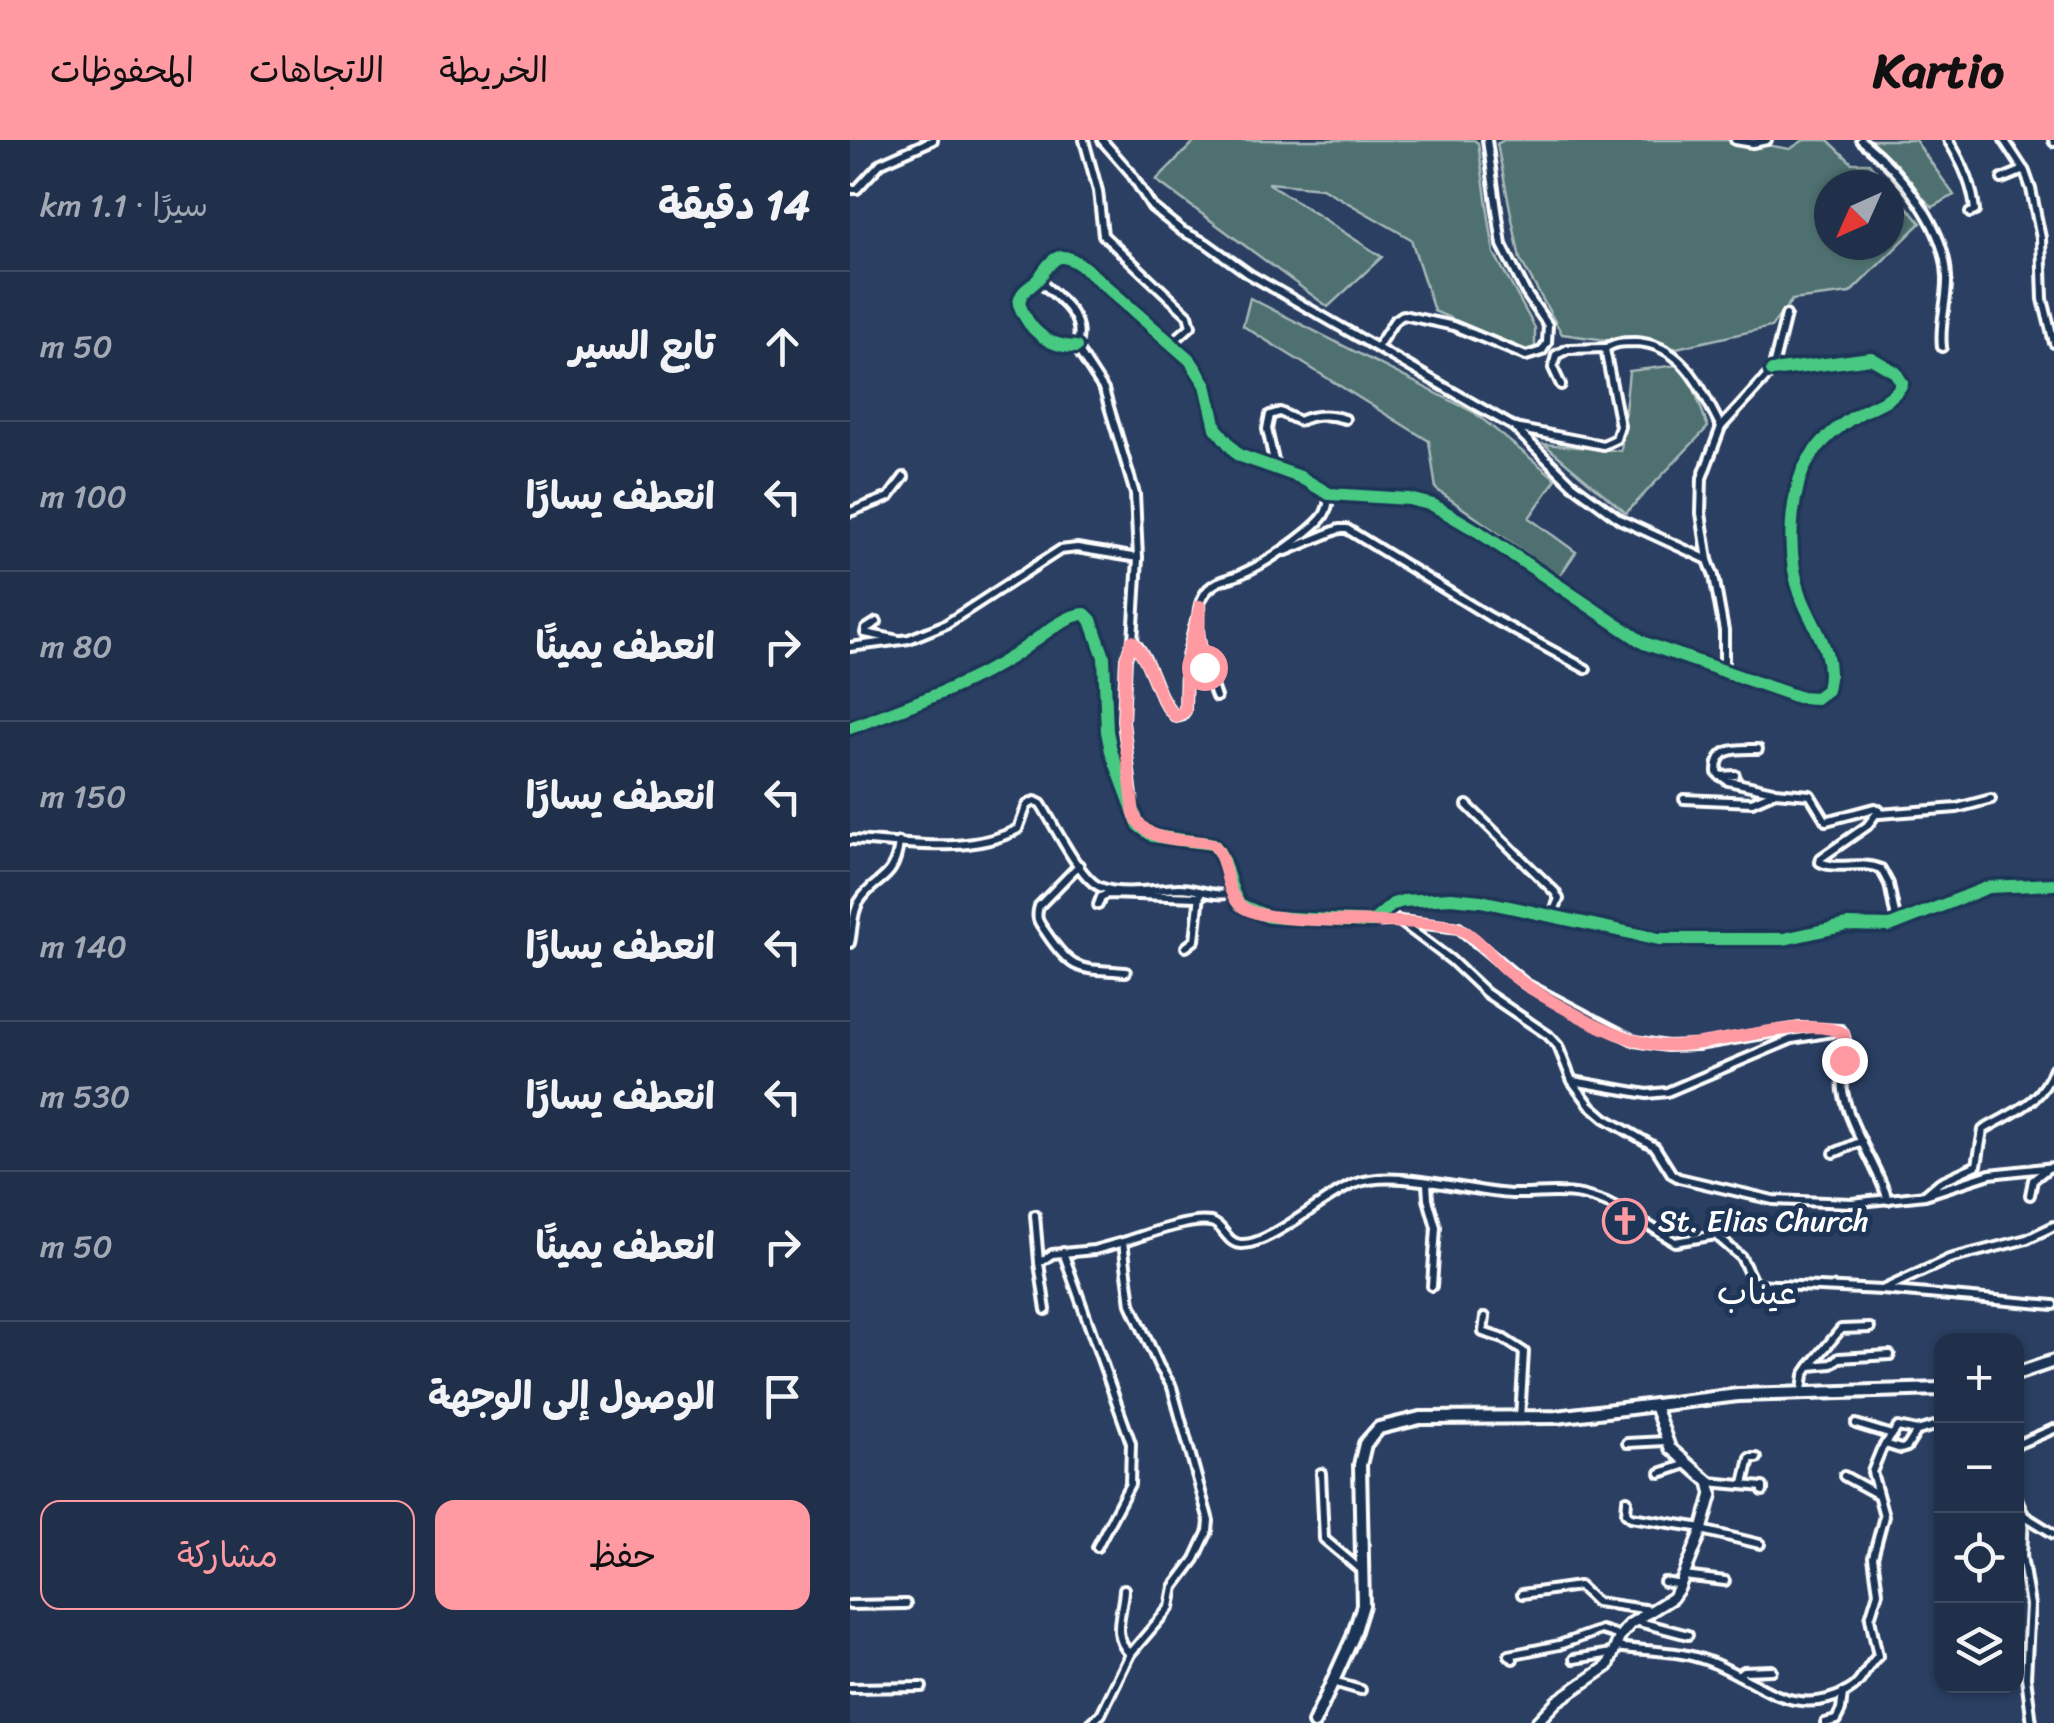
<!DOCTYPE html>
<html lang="ar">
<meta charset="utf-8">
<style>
:root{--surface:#202f4a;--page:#2d3b54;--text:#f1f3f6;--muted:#a2a9b5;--line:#3d4a62;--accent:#ff9aa2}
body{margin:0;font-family:Sriracha,"Playpen Sans Arabic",sans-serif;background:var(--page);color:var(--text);direction:rtl}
.controls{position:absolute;right:30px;bottom:30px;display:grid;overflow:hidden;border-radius:20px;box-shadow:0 2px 8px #0004}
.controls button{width:90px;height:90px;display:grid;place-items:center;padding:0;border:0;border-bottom:2px solid var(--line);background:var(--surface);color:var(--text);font:50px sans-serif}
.compass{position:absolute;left:964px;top:30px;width:90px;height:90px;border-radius:50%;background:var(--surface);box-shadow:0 2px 8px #0004;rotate:225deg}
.stop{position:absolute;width:30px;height:30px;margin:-22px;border:8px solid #ff9aa2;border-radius:50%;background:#fff}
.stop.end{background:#ff9aa2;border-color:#fff;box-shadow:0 2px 10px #0008}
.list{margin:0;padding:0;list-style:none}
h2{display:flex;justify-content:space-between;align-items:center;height:130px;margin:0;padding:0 40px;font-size:42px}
h2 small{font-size:32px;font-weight:400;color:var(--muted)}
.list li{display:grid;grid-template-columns:65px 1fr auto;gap:30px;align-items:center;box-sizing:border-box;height:150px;padding:0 40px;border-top:2px solid var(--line)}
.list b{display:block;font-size:38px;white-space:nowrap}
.list em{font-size:32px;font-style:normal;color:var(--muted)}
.actions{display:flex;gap:20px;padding:30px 40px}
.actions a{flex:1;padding:22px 0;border:2px solid var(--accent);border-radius:20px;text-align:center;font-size:35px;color:var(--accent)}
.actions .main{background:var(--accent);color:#111}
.icon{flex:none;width:55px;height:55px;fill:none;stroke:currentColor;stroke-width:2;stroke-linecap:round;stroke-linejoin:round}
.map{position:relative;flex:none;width:1204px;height:1583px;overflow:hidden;direction:ltr}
header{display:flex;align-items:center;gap:60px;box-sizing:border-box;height:140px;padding:0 50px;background:var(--accent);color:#111}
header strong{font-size:48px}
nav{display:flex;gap:55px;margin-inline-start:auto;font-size:35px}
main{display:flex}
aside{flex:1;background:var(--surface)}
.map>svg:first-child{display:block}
.green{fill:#4f7070;stroke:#a7b8b8;stroke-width:2.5}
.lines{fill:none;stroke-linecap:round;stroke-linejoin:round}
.street-casing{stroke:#fff;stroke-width:14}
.secondary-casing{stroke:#fff;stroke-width:16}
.primary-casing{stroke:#fff;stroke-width:18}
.street{stroke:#1d3557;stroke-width:6}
.secondary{stroke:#1d3557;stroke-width:9}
.primary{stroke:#1d3557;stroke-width:10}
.cycleway-casing{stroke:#1d3557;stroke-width:19}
.cycleway{stroke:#46c982;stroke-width:12}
.route{stroke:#ff9aa2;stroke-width:12}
.labels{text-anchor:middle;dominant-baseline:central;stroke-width:10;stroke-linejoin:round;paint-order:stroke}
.poi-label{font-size:30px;fill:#fff;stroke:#1d3557;text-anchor:start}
.quarter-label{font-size:35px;fill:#fff;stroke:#1d3557}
</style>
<header>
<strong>Kartio</strong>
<nav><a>الخريطة</a><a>الاتجاهات</a><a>المحفوظات</a></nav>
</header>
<main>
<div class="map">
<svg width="1204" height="1583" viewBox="0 0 1204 1583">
<rect width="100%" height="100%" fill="#2a3f62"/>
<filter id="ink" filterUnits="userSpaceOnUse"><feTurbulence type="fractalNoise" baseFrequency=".01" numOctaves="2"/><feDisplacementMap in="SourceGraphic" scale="20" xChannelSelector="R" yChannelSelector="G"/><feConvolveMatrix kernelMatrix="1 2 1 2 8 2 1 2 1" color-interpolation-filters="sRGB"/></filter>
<g filter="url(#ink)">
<g class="green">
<path d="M346,0H624L628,3L644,113L685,188V215L584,171L561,99L472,48L418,43L532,117L478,167L306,40Z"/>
<path d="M654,0H886L940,9L954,0H978L1002,23H1019L1038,45H979V105H1039V46L1071,83L1000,153L942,160L921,187L822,209L712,194L670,119L647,4Z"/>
<path d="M1006,0H1065L1104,55L1083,67Z"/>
<path d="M400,158L625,273L706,339L679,378L726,412L709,437L586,349L579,301L393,186Z"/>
<path d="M835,224L858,287L776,373L694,304L771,311L779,231Z"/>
</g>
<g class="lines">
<defs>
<g id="street">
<path d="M234,0L248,51L253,95L338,175L341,186L322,203"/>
<path d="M252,0L280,32L302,67L332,91L356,103L399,134L664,287L722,344L771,380L858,420"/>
<path d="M885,0L903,3L917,0"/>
<path d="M1011,0C1050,31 1095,85 1097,137C1098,161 1089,182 1092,207"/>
<path d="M1098,0C1112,22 1123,45 1125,71L1120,73"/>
<path d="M1154,0L1175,32L1181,49L1191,98L1193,159L1204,203"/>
<path d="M1203,0L1204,2"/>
<path d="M1152,39L1174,30"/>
<path d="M0,49H7L31,23L83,0"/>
<path d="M188,140C208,157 238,178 226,207L254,250L285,354L288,418L283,501L276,518L273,581L284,673"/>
<path d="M528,206L544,181L553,175L604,186L676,216L692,211L697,203L698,185L676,153L652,105L637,0"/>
<path d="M226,207C198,207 179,190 169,164C171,148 181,149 189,138C205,115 210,109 236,129L340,220L356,245L366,288L388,315L450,337L479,354L559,359L583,365L629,392L794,503L948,557L966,558L977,550C986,511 963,489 951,456C938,420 939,378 949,341C957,312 984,288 1010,273C1024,265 1046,259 1052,243L1045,232L1021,218L922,231"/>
<path d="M711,245L703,228L706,215L718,209L755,208"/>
<path d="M665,288L753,305L766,299L770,286L755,209C764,202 773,202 785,202C834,204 851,249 871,287"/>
<path d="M426,330L417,289L420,275L430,272L449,281C464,274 479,274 495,279"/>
<path d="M0,372L39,357L54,337"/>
<path d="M436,411L489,389H497L640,477L736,529"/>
<path d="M27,482L16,489L15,493L49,500"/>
<path d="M283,501C303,523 304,556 326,577L331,576L335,571L336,521L346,480"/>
<path d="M0,507L59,499L96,484L210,410L227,408L288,418"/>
<path d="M874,529V491L864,436L858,420L851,373L852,338L871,287L922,231L936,175"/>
<path d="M366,557C356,531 333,467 362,446C370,439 381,439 391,434C416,423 436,409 457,392C471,380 479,374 479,354"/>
<path d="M0,588C56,566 111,549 163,516C182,504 214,474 235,474L241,480L254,517L257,591L261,611L289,686L303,696L363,704C378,719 377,745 389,764L419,777L522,782L543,764L553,761L601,758L631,761L809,799H934L997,785L1040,786L1139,747L1204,744"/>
<path d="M908,609C887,609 866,606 867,633L878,641L923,651"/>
<path d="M870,636L885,635"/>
<path d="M834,659L902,662L925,652L960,655L976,681L1025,668L1029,670L1017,686L971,718L970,722C987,731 1011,720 1031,729L1039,744L1047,784"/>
<path d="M617,665L705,752L709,759L702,775"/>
<path d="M1029,674L1107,668L1141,659"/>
<path d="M0,700C54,702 118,716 168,689L177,665L185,661L191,664C204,684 230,739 250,747C272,756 305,749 329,748C348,748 364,758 382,753"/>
<path d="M229,725L189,766C185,780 189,782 197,794C224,834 230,828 276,832"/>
<path d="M248,765L251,757L257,754L348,757"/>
<path d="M550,781L609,788L676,844L785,901L817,906L848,905L950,888L991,890C1002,906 990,932 993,951C1000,990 1026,1022 1038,1060"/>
<path d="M522,782L548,780L601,820L636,853L698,895L708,906L722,941L740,965L755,978L805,1007L822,1034L829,1038L923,1060L1002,1063L1075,1055L1140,1034L1204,1027"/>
<path d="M0,803C3,791 2,773 9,762C25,736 45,743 49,702"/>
<path d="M336,807L345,800L350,754"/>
<path d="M723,941L797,954L817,952L942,899L982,892"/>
<path d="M984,1013L1012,1001"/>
<path d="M577,1044L578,1059L586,1087L582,1146"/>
<path d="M1076,1054L1090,1042L1127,1025L1133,990C1164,971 1190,966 1204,928"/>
<path d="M1180,1055L1183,1040L1198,1028"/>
<path d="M185,1075L189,1122"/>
<path d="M1204,1086L1177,1099L1099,1119L1032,1150L1204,1165"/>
<path d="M273,1102C295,1095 339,1078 361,1082C374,1085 377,1104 391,1104C419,1106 476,1055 504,1044C545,1028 617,1052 662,1054C685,1055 708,1050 731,1055C773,1065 790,1081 825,1102L866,1095L891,1117L904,1144L1032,1150"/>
<path d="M213,1112L281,1303L280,1344L247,1407"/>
<path d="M196,1170L189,1123L202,1114L244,1110L273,1102L281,1164L309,1226L322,1247L359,1381L358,1391L345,1419L324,1447L320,1467L280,1514L251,1574L241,1583"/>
<path d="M635,1177L633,1192L654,1199L674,1212L670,1278"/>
<path d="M961,1225L991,1189L1020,1188"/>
<path d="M952,1251L954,1235L960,1226L982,1224L989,1218L1040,1215"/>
<path d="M1006,1284L1042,1295"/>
<path d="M777,1303L816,1301"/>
<path d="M1035,1304L1051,1309L1057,1307L1067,1291"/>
<path d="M1166,1305L1204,1289"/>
<path d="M471,1333L474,1399L513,1432"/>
<path d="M810,1333L837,1324"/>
<path d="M994,1336L1027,1354"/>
<path d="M859,1342L913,1347V1351"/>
<path d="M894,1344L900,1318H907"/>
<path d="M1166,1356L1174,1375L1172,1416L1180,1465L1176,1537L1182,1583"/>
<path d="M777,1360L776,1373L781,1377L853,1388"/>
<path d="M1175,1376L1204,1394"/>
<path d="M852,1390L910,1404"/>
<path d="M834,1436L875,1441"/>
<path d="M814,1442L831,1445"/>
<path d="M274,1449C273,1473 260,1495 280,1514"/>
<path d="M672,1454L729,1446L746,1462L801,1470"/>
<path d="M0,1465L56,1464"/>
<path d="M785,1481L838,1495"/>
<path d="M766,1507C794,1511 825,1510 852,1519C903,1534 938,1583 998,1551C1013,1543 1016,1526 1028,1516L1020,1478L1028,1452L1023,1417L1034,1376L1022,1332L1031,1310L1048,1287L1067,1291L1092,1284"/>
<path d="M663,1519L659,1515L709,1505L751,1490L770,1496"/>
<path d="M724,1519L762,1513"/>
<path d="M888,1535L893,1531L922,1530"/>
<path d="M483,1542L511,1550"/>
<path d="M0,1548L72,1547"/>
<path d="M975,1583L986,1580L991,1570L993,1553"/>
</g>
<path id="secondary" d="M686,1583L707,1561L758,1526L770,1496L780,1484L822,1458L829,1448L852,1390L862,1354L859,1342L820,1308L805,1267"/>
<g id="primary">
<path d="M1166,1234L1204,1221"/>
<path d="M464,1583L503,1497L513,1465L510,1325L515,1304L529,1288L570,1278L706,1277L888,1255L1092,1249"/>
</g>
</defs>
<use href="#street" class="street-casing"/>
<use href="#secondary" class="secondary-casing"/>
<use href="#primary" class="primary-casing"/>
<use href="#street" class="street"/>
<use href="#secondary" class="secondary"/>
<use href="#primary" class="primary"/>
<defs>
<g id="cycleway">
<path d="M226,207C198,207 179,190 169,164C171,148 181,149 189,138C205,115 210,109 236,129L340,220L356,245L366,288L388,315L450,337L479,354L559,359L583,365L629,392L794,503L948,557L966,558L977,550C986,511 963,489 951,456C938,420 939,378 949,341C957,312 984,288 1010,273C1024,265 1046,259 1052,243L1045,232L1021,218L922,231"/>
<path d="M0,588C56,566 111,549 163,516C182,504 214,474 235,474L241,480L254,517L257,591L261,611L289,686L303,696L363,704C378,719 377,745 389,764L419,777L522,782L543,764L553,761L601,758L631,761L809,799H934L997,785L1040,786L1139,747L1204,744"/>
</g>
</defs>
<use href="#cycleway" class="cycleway-casing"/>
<use href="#cycleway" class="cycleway"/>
</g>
</g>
<g class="lines" filter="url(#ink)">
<path class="route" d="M354,527L349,496L350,466L336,522L335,571L326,577C304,556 303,523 282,501L276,518L273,581L284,674C297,706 334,697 363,704C379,720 373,748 390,765C416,790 563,775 607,788C627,794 642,819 658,832C691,858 766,900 807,905C856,911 958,872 994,894V920"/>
</g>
<defs>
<symbol id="church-ring" viewBox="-11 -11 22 22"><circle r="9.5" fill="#1d3557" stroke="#ff9aa2" stroke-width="1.5"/><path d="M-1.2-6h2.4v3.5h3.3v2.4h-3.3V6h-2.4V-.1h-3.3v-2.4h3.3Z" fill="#ff9aa2"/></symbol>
</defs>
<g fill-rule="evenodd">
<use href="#church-ring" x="750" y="1056" width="50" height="50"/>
</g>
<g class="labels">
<g class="poi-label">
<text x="808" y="1081">St. Elias Church</text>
</g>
<g class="quarter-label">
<text x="907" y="1152">عيناب</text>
</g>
</g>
</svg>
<div class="controls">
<button>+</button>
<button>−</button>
<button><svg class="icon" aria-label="locate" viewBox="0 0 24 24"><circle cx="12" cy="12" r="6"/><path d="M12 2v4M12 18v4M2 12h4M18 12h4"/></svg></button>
<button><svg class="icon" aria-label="layers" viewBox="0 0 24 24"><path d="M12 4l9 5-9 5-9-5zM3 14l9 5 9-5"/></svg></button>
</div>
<svg class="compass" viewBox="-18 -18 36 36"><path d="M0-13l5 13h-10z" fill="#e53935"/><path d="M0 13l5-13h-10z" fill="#a2a9b5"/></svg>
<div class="stop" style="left:354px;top:527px"></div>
<div class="stop end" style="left:994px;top:920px"></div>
</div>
<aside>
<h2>14 دقيقة<small>سيرًا · 1.1 km</small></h2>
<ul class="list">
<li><svg class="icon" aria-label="ahead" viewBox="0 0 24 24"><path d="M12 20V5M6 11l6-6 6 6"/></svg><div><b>تابع السير</b></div><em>50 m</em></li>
<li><svg class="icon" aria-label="left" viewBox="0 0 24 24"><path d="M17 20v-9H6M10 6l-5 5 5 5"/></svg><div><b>انعطف يسارًا</b></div><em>100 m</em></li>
<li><svg class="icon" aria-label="right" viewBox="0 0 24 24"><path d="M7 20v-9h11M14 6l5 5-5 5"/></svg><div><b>انعطف يمينًا</b></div><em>80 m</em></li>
<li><svg class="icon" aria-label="left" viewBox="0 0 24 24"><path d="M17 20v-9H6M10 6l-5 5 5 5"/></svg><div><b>انعطف يسارًا</b></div><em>150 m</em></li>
<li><svg class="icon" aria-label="left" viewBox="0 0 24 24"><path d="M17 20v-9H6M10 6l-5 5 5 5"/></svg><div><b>انعطف يسارًا</b></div><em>140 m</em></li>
<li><svg class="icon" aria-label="left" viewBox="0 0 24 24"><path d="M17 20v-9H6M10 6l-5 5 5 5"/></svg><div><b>انعطف يسارًا</b></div><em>530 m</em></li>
<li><svg class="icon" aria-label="right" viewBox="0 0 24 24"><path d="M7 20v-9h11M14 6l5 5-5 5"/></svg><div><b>انعطف يمينًا</b></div><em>50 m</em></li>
<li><svg class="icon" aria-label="arrive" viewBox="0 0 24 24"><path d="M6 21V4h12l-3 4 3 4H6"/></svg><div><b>الوصول إلى الوجهة</b></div></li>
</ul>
<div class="actions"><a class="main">حفظ</a><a>مشاركة</a></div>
</aside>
</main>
